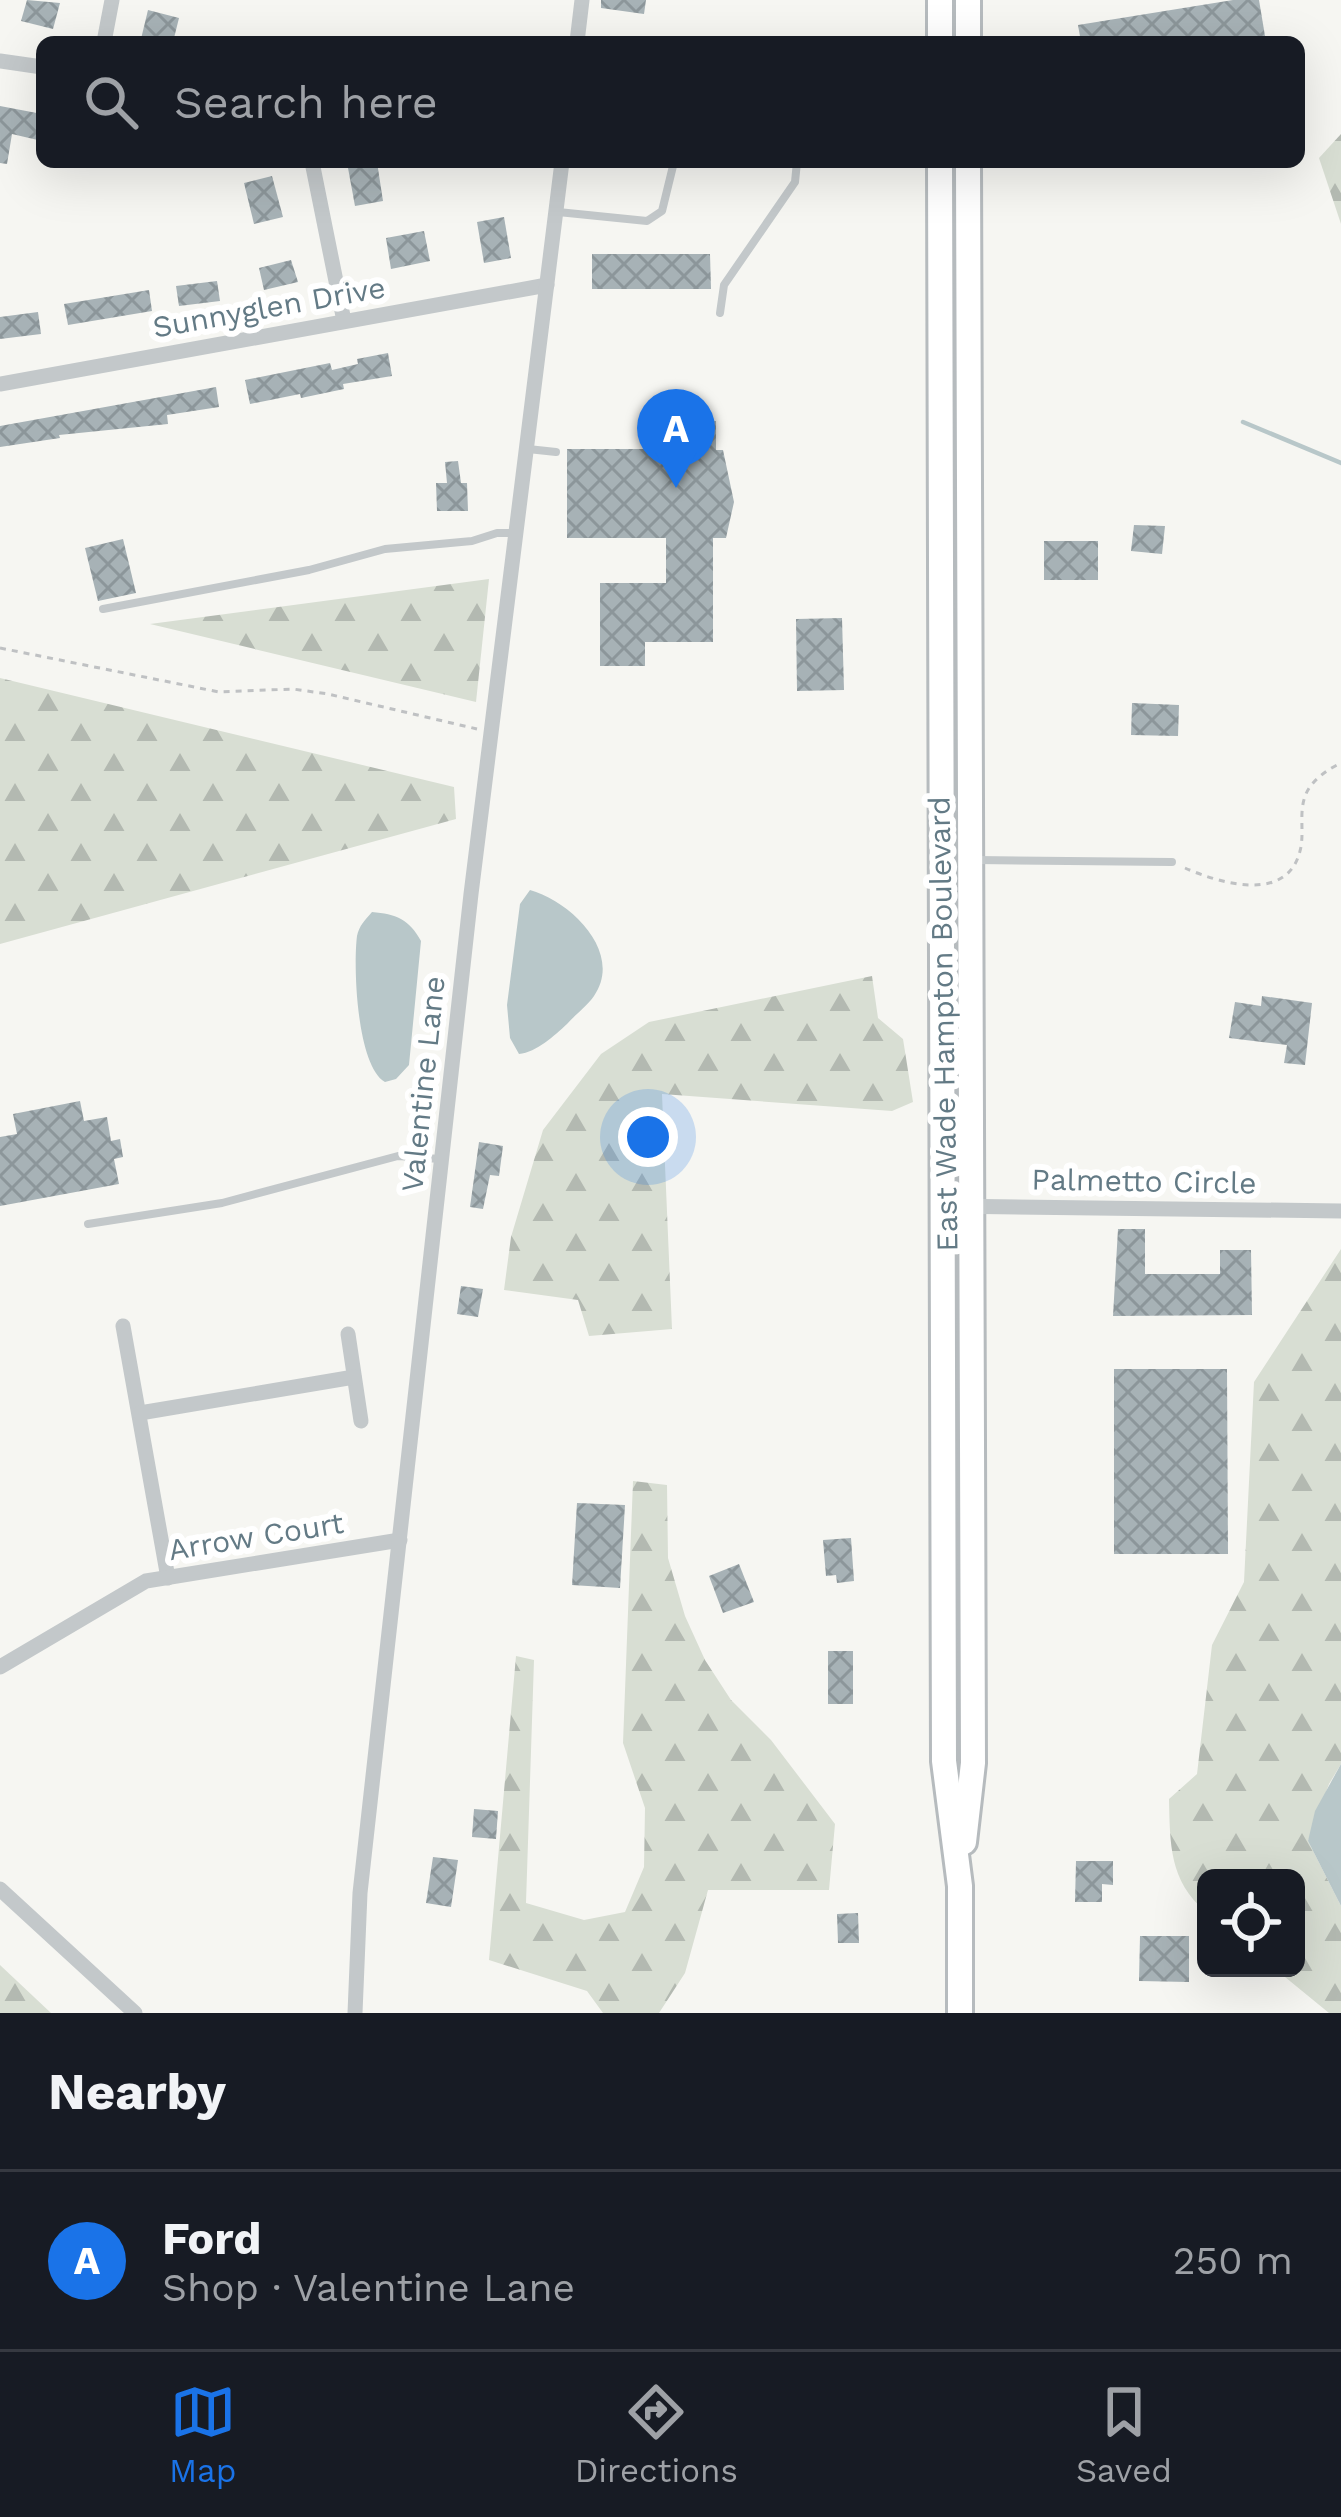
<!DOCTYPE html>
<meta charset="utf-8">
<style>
:root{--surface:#171b24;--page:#242831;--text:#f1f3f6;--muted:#9ea1a6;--line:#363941;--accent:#1a73e8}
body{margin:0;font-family:"Work Sans",sans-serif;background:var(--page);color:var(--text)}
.controls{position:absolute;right:36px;bottom:36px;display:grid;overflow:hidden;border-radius:18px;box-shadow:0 12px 48px #0002}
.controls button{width:108px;height:108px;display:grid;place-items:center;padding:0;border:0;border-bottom:3px solid var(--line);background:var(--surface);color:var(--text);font:60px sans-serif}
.you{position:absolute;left:648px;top:1137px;width:42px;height:42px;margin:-30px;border:9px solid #fff;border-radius:50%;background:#1a73e8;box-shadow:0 0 0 18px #1a73e833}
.badge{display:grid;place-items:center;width:78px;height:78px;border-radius:50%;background:var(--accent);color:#fff;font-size:39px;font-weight:700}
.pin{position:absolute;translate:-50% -99px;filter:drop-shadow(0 3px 6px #0008)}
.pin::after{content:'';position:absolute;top:63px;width:42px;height:36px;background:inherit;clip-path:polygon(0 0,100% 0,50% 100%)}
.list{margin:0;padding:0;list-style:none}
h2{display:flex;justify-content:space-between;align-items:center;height:156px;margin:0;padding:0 48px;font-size:51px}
h2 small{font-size:39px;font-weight:400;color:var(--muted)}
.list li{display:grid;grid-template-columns:78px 1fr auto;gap:36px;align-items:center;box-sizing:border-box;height:180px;padding:0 48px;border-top:3px solid var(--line)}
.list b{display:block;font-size:45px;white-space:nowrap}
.list p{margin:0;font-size:39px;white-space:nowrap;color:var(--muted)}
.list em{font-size:39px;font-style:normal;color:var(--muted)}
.icon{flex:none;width:66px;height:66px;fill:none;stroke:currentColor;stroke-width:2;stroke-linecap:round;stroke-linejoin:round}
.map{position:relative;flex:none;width:1341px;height:2013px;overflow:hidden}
.search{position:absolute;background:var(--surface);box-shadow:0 12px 48px #0002;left:36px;right:36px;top:36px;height:132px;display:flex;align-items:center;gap:30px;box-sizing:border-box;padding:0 42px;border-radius:18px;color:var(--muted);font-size:45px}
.sheet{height:336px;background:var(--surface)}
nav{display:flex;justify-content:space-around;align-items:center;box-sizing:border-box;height:168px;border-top:3px solid var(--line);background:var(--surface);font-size:33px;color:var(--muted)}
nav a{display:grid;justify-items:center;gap:6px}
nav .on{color:var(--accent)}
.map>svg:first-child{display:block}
.forest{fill:url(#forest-firs)}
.water{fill:#b8c7c9}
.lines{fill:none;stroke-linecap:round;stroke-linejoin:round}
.stream{stroke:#b8c7c9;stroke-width:4.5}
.building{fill:url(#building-cross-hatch)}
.primary-casing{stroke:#b6bbbe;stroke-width:30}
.path{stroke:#bfc1c3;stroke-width:3;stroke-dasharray:6 6;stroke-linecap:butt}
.lane{stroke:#c3c8ca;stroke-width:8}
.street{stroke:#c3c8ca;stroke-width:15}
.primary{stroke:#fff;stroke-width:24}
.labels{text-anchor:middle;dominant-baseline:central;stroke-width:12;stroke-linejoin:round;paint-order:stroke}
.street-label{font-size:30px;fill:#637a85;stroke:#fff}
</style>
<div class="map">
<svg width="1341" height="2013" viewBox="0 0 1341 2013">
<defs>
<pattern id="forest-firs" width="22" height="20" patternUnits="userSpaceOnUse" patternTransform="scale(3)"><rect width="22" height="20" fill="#d8ded3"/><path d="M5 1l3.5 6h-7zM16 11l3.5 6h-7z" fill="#b3b9b1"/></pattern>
<pattern id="building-cross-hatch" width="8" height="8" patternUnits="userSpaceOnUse" patternTransform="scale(3)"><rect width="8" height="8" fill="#a7b2b6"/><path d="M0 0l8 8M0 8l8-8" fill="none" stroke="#8c969a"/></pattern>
</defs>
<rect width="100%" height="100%" fill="#f6f6f2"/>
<g class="forest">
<path d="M1341,134V224L1319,158Z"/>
<path d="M489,579L476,702L150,624Z"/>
<path d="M0,678L454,787L456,819L0,944Z"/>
<path d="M872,976L878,1018L903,1039L913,1102L892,1111L662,1094L672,1329L589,1336L578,1300L504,1290L511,1237L543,1130L601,1054L649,1022Z"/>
<path d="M1341,1249V1764L1329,1784L1308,1841L1341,1906V2013H1329L1274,1968H1296V1878H1206V1912C1169,1881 1170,1843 1169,1799L1197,1774L1212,1645L1244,1582L1254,1382Z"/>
<path d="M633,1481L667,1485L668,1558L685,1616L705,1660L731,1700L771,1740L835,1824L829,1890H708L685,1973L659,2013H603L587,1991L489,1960L516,1656L534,1660L526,1903L584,1920L625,1912L644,1867L645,1808L623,1743Z"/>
<path d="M0,1965L51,2013H0Z"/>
</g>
<g class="water">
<path d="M530,890C570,901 624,952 594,996C587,1006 575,1015 567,1024C554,1036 537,1052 519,1054L510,1038L507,1005L520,904Z"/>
<path d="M372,912C396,914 409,919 421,941L409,1065L396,1079L385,1082C357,1066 353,968 357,936C359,926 365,920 372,912Z"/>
<path d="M1341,1764V1906L1308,1841L1315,1811Z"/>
</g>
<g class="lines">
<path class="stream" d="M1243,422L1341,463"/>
</g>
<g class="building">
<path d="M27,0L60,3L53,29L21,21Z"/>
<path d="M601,0H646L644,14L601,8Z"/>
<path d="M1233,0H1259L1266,42H1081L1078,25Z"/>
<path d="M148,10L179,18L173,42L141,39Z"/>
<path d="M0,106L42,114V141L12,134L7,164L0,163Z"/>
<path d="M377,162L383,201L355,206L348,168Z"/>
<path d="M272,176L283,217L254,224L244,183Z"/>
<path d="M504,217L511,258L484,263L477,222Z"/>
<path d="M424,231L430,261L391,269L386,238Z"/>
<path d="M592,254H710L711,289H592Z"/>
<path d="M291,260L298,282L264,290L259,268Z"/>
<path d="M217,281L220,301L179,306L176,286Z"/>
<path d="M149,290L152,311L68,325L64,304Z"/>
<path d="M38,312L41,334L0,339V317Z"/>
<path d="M388,353L392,376L343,384L344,389L301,398L300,394L250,404L245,380L330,363L332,370L358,364L357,359Z"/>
<path d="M216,387L219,407L167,415L168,424L59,435L60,438L0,447V426Z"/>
<path d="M716,421V450H723L734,502L726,538H713V642H645V666H600V583H666V538H567V449H681V422Z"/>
<path d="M458,461L461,483H467L468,511H437L436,483H447L445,462Z"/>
<path d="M1134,525L1165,526L1162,554L1131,551Z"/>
<path d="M123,539L136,593L98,601L85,548Z"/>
<rect x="1044" y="541" width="54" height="39"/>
<path d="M842,618L844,690L797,691L796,619Z"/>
<path d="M1132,703L1179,705L1178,736L1131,735Z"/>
<path d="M1262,996L1312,1003L1305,1065L1284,1063L1287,1045L1229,1038L1235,1002L1261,1006Z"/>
<path d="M80,1101L84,1121L107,1117L111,1141L120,1139L123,1157L114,1159L119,1184L0,1206V1137L17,1134L13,1114Z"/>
<path d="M479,1142L503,1146L499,1176L490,1175L483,1209L470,1207Z"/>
<path d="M1118,1229H1145V1274H1220V1250H1251L1252,1315L1113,1316Z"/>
<path d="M461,1286L483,1289L478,1317L457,1314Z"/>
<path d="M1114,1369H1227L1228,1554H1114Z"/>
<path d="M577,1503L625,1505L620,1588L572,1585Z"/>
<path d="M851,1538L854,1581L837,1583L836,1575L826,1576L823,1540Z"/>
<path d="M739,1564L754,1602L723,1613L709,1576Z"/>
<rect x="828" y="1651" width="25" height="53"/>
<path d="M474,1809L498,1811L496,1839L472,1837Z"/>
<path d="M433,1857L458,1860L451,1907L426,1903Z"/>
<path d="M1076,1861H1113V1885L1102,1884V1902H1075Z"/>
<path d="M858,1913L859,1943H838L837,1914Z"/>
<path d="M1140,1936H1189V1982L1139,1981Z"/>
</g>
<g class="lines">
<defs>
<g id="primary">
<path d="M940,42V0"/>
<path d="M968,42V0"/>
<path d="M940,162L944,1761L960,1886V2013"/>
<path d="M964,1842L973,1763L968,162"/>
</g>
</defs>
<use href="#primary" class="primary-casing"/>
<g class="path">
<path d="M0,648L219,692L293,689L328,694L477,729"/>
<path d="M1185,868C1219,883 1287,904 1300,851C1305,833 1298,812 1306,794C1311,781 1328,769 1341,763"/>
</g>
<g class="lane">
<path d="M558,212L647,221L662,211L674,162"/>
<path d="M720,313L724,285L795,182L797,162"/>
<path d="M528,449L556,452"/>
<path d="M103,609L309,570L385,549L472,541L497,533H513"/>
<path d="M977,860L1172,862"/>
<path d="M88,1224L222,1203L398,1156L440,1159"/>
</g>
<g class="street">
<path d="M104,42L112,0"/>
<path d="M577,42L582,0"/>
<path d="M0,61L42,67"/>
<path d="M312,162L344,321"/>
<path d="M0,384L547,285"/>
<path d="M946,1206L1341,1211"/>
<path d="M123,1326L168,1578"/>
<path d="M348,1334L361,1421"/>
<path d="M140,1413L354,1377"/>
<path d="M0,1667L146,1581L400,1540"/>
<path d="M0,1889L135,2013"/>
<path d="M355,2013L360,1893L471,894L562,162"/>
</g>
<use href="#primary" class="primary"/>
</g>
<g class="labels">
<g class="street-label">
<text transform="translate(269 307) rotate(-10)">Sunnyglen Drive</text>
<text transform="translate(943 1024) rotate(-91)">East Wade Hampton Boulevard</text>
<text transform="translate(423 1084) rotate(-84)">Valentine Lane</text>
<text transform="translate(1144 1181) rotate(1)">Palmetto Circle</text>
<text transform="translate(256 1536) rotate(-9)">Arrow Court</text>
</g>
</g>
</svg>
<div class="controls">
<button><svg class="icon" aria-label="locate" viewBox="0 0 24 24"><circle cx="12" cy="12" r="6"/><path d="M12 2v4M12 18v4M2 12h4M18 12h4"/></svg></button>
</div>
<div class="you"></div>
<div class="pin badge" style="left:676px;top:488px">A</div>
<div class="search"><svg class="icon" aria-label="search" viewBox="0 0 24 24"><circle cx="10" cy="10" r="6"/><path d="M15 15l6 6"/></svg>Search here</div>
</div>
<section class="sheet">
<h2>Nearby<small></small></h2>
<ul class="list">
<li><span class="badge">A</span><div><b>Ford</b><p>Shop · Valentine Lane</p></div><em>250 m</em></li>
</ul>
</section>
<nav>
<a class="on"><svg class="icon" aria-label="map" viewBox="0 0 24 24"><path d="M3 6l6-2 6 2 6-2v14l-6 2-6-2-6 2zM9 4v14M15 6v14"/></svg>Map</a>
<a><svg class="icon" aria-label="directions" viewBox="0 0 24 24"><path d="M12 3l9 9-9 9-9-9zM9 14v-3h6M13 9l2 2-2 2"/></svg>Directions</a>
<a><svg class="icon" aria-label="saved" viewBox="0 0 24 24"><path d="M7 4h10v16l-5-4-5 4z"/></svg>Saved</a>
</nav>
